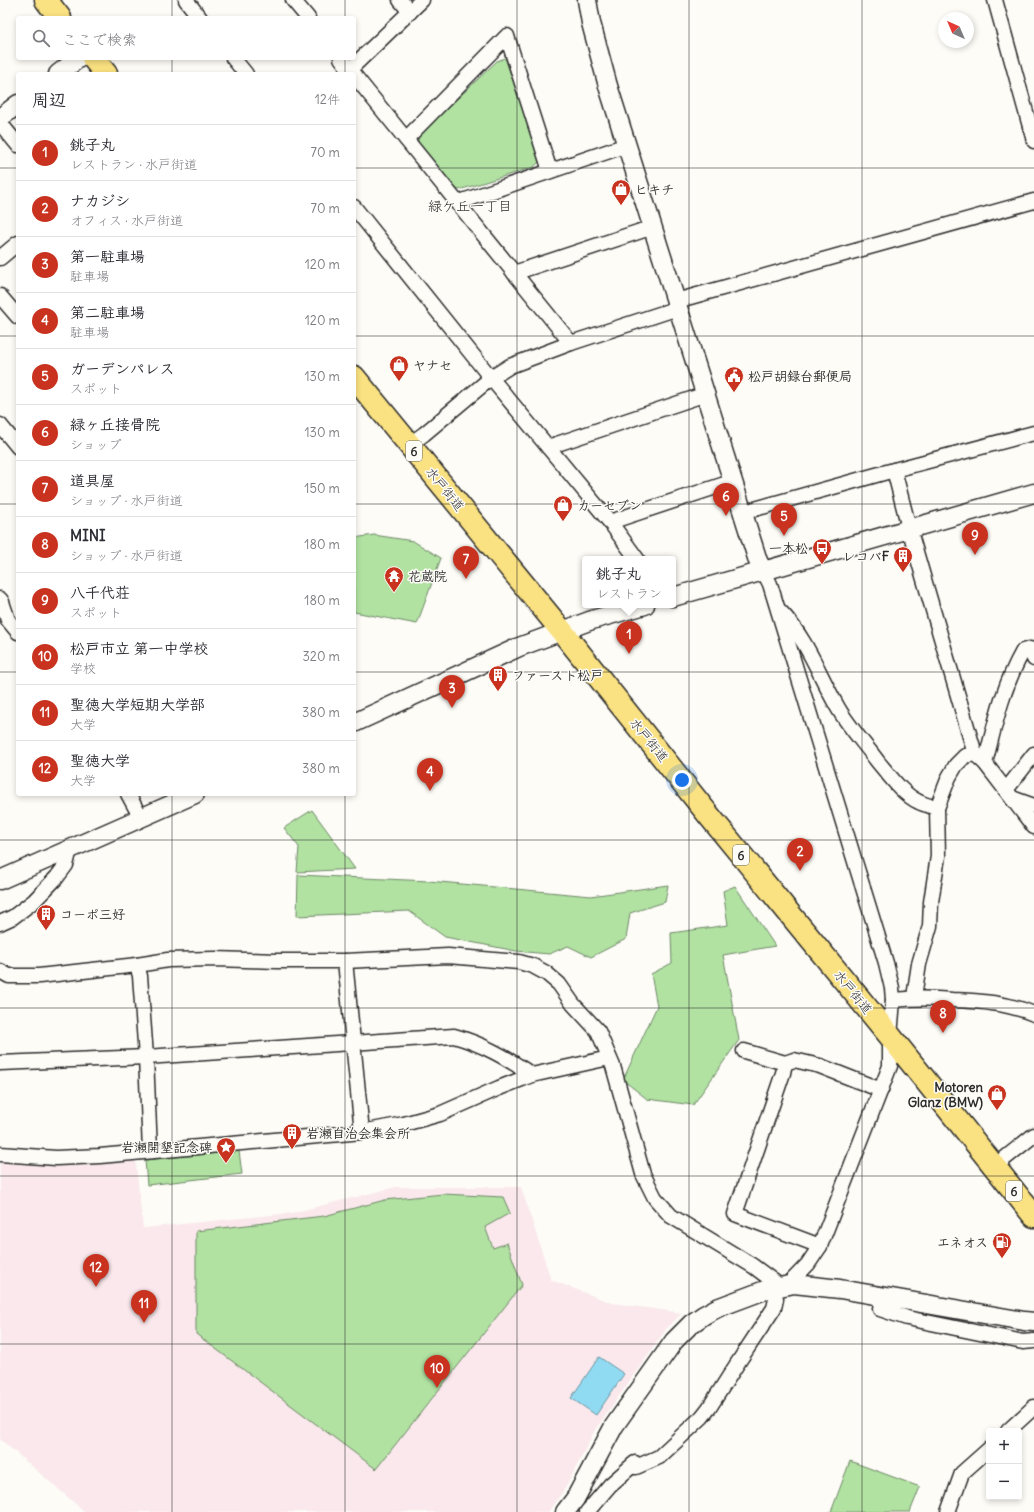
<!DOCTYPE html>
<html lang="ja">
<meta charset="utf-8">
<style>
:root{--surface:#fff;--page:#f7f7f7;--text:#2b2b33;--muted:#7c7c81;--line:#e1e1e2;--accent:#c8321e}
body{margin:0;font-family:Delius,"Klee One",sans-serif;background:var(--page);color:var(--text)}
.controls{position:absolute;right:12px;bottom:12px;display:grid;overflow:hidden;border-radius:4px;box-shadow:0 2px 6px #0003}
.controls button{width:36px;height:36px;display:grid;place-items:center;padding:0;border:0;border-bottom:1px solid var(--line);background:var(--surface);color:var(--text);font:20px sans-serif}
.compass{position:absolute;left:938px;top:12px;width:36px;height:36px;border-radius:50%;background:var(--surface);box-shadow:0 2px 6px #0003;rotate:316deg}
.you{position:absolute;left:682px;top:780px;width:14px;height:14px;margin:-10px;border:3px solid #fff;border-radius:50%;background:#1a73e8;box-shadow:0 0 0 6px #1a73e833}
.badge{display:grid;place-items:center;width:26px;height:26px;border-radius:50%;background:var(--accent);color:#fff;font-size:13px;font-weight:700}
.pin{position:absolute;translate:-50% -33px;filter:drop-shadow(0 1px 2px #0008)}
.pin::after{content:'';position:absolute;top:21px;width:14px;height:12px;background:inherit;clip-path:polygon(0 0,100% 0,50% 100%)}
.popup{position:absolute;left:582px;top:556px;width:94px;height:52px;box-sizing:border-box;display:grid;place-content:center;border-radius:4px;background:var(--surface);filter:drop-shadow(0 1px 3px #0005);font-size:13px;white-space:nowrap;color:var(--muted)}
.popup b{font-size:15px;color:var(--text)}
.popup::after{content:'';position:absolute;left:50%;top:100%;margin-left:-8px;border:8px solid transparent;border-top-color:var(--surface)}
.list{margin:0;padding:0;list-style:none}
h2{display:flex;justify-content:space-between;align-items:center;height:52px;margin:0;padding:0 16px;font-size:17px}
h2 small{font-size:13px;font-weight:400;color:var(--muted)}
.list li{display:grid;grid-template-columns:26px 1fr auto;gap:12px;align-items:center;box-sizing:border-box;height:56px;padding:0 16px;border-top:1px solid var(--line)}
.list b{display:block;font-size:15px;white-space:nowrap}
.list p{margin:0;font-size:13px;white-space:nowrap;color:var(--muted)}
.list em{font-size:13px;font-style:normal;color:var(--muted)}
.icon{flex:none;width:22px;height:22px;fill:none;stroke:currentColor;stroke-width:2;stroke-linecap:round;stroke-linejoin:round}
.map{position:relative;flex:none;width:1034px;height:1512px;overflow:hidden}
.search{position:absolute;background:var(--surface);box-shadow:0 2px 6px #0003;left:16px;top:16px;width:340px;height:44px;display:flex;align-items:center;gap:10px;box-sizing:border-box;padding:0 14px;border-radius:4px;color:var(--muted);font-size:15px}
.panel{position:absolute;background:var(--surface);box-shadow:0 2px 6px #0003;left:16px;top:72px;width:340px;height:724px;border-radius:4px}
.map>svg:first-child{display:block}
.built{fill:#fae8ec}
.green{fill:#b1e2a2;stroke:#6e8666}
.water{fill:#91dbf2;stroke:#6895a2}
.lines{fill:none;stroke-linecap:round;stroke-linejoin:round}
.minor-casing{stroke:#2b2b2b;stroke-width:17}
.tertiary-casing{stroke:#2b2b2b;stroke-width:21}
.trunk-casing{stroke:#2b2b2b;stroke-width:25}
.minor{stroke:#fdfcf7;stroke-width:14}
.tertiary{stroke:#fdfcf7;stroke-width:18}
.trunk{stroke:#fae181;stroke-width:22}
.grid{fill:none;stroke:#2b2b2b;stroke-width:1;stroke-opacity:0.55}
.labels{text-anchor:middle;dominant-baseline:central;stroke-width:3;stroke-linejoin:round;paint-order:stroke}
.shield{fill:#fdfcf7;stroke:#6a6a68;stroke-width:1}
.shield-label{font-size:12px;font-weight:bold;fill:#2b2b2b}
.poi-label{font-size:13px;font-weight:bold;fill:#2b2b2b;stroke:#fdfcf7;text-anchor:start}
.street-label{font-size:13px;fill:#2b2b2b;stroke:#fdfcf7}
.neighbourhood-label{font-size:14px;fill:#2b2b2b;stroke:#fdfcf7}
</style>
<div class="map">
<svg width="1034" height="1512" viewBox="0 0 1034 1512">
<rect width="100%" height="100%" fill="#fdfcf7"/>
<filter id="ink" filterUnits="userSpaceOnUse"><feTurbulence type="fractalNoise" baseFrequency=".025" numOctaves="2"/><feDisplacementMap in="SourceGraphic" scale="8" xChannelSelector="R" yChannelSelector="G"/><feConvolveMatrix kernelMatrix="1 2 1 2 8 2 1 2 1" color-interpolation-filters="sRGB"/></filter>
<g filter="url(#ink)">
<path class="built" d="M135,1156L143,1228L292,1213L396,1187H521L551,1280L612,1303L682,1313L667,1328L595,1430L566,1487L548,1512H85L0,1439V1160Z"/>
<g class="green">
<path d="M505,58L541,160L534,167L459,190L451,186L418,143L419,135L497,61Z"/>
<path d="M374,535L413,541L441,558L417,624L354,612V538Z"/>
<path d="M312,810L355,869L297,872L299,847L284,828Z"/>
<path d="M298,875L429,881L591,896L668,885L665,902L630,913L626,939L591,957L568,946L549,954L516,951L445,937L409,911L297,916Z"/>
<path d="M735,886L775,946L723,955L739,1040L693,1105L647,1099L623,1080L657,1006L651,974L672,963L671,933L728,925L723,891Z"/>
<path d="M239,1151L242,1174L147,1185L145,1160Z"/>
<path d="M443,1194L503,1197L510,1213L485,1227L493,1248L507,1243L522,1285L376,1469L196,1334V1231L324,1216L385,1200Z"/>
<path d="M850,1461L920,1487L910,1512H831Z"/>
</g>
<path class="water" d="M599,1357L624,1374L596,1415L571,1398Z"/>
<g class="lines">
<defs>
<g id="minor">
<path d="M186,0L200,18"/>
<path d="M293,0L308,18"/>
<path d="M400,0L410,12"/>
<path d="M995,0L1034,141"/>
<path d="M233,58L246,74"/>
<path d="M341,58L353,74"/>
<path d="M345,74L422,0"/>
<path d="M354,75L571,343"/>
<path d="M0,123L18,145"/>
<path d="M406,139L507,36L550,171"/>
<path d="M457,203L627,145"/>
<path d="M354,207L491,378L610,522L637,559"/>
<path d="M0,258L18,243"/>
<path d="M514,273L653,227"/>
<path d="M0,296L18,317"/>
<path d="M676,301L1034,201"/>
<path d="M0,425L18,447"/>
<path d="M409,445L424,434L491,378L510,366L571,343L678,308"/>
<path d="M548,447L706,394"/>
<path d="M894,470L1034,433"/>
<path d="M744,512L894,470L909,528L975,754L985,763L1034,827"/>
<path d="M610,522L734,481"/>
<path d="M764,572L770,584C808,710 848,836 886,963L892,988L893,1000L890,1036V1066L820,1246L808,1264L788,1285"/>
<path d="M0,599L2,602L8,620L18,632"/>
<path d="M780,611C807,639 819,675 838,708C849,727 865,744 878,762C890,776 902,794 919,802C925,805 931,806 937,808"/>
<path d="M985,763C995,724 1003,686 1023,651L1030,649L1034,659"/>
<path d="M1006,790L1034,754"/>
<path d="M128,794L141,818"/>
<path d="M1012,798L1034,806"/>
<path d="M0,923L13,917L34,901L57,877L66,865L70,849"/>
<path d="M345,961L362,1132"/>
<path d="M137,965L140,976L146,1057L150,1151"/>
<path d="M0,971L9,976H39L137,965L168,960L215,959L277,961H345L448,956L519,962L533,966L546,973L559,984L573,1004L598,1031L613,1066L643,1174L655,1198L671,1216L753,1266L780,1286"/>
<path d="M914,997L919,964L930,926L931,902L938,856L937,808L949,777L956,765L965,756L975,754"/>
<path d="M893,1000C913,998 932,998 952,1000C980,1001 1008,1003 1034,1014"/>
<path d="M744,1051L785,1063L794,1060L820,1066L881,1090"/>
<path d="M0,1063L146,1057L454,1036C483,1044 507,1058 532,1075"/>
<path d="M785,1063L783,1073L735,1214L820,1246"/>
<path d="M0,1154L56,1158L100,1156L362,1132L404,1124L440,1114L499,1088L532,1075L609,1058"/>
<path d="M994,1167L1034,1135"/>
<path d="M882,1296L880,1309L907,1318L1023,1342L1034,1341"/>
<path d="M1008,1431L1034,1407"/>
<path d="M636,1467L659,1457L702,1417L709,1408L737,1364L774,1308L776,1299L774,1288"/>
<path d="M587,1512L610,1485L635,1463"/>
<path d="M948,1512L962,1473L989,1449"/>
</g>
<g id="tertiary">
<path d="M587,0L591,23L608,86L758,561L764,572"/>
<path d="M58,74L79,58"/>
<path d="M0,118L18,104"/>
<path d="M673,597L1034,493"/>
<path d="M354,723L519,647L592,620L645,605"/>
<path d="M0,880L195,794"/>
<path d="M565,1512L575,1499L614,1426L674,1341L691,1324L704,1315L717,1308L765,1290L794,1284L840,1289L1024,1321L1034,1322"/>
</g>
<g id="trunk">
<path d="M46,0L60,18"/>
<path d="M93,58L106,74"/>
<path d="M354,377L561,630L711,818L890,1036L1034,1216"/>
</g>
</defs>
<use href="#minor" class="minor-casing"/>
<use href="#tertiary" class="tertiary-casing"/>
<use href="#trunk" class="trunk-casing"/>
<use href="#minor" class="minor"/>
<use href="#tertiary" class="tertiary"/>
<use href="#trunk" class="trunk"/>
</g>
</g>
<path class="grid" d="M172,0V18M345,0V18M517,0V1512M689,0V1512M862,0V1512M172,58V74M345,58V74M0,168H18M354,168H1034M0,336H18M354,336H1034M0,504H18M354,504H1034M0,672H18M354,672H1034M172,794V1512M345,794V1512M0,840H1034M0,1008H1034M0,1176H1034M0,1344H1034"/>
<defs>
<symbol id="shop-pin" viewBox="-11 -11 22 30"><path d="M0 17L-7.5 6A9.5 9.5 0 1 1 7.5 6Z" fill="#c8321e" stroke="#fdfcf7"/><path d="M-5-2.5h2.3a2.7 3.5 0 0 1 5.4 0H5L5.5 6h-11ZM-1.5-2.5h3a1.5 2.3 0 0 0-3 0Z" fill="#fff"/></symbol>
<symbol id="civic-pin" viewBox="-11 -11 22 30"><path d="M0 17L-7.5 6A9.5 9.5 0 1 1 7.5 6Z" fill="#c8321e" stroke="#fdfcf7"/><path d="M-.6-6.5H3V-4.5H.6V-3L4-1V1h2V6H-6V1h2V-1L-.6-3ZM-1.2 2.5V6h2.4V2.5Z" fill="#fff"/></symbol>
<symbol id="bus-pin" viewBox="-11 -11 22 30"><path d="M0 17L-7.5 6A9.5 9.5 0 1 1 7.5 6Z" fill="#c8321e" stroke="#fdfcf7"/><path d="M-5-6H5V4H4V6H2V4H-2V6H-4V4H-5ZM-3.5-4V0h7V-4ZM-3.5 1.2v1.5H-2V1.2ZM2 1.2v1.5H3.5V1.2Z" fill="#fff"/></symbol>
<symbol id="building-pin" viewBox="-11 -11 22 30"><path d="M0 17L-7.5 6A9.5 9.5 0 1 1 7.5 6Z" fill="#c8321e" stroke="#fdfcf7"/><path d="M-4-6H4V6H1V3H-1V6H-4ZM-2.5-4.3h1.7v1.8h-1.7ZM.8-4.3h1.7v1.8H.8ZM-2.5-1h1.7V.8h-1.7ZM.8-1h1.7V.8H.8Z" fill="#fff"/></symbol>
<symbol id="temple-pin" viewBox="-11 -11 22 30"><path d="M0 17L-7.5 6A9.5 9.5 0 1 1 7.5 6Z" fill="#c8321e" stroke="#fdfcf7"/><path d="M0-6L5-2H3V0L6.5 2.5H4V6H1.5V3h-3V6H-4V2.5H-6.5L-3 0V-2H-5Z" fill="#fff"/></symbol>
<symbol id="sight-pin" viewBox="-11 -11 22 30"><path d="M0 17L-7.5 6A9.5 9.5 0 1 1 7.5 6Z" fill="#c8321e" stroke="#fdfcf7"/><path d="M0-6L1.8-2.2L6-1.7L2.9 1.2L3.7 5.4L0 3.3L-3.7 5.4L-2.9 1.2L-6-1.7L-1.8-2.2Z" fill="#fff"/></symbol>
<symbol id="fuel-pin" viewBox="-11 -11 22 30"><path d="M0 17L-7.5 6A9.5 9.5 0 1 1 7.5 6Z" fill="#c8321e" stroke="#fdfcf7"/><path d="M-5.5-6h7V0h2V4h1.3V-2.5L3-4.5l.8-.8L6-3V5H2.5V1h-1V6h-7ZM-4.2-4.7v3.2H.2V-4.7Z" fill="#fff"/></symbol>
</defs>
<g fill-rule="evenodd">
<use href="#shop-pin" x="610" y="178" width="22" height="30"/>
<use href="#shop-pin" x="388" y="354" width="22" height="30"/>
<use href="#civic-pin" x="723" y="365" width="22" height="30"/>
<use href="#shop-pin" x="552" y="494" width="22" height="30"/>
<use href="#bus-pin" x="811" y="537" width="22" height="30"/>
<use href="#building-pin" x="892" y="545" width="22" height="30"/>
<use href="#temple-pin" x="383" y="565" width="22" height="30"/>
<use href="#building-pin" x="487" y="664" width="22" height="30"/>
<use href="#building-pin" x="35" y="903" width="22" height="30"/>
<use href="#shop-pin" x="986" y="1083" width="22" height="30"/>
<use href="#building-pin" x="281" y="1122" width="22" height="30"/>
<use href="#sight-pin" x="215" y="1136" width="22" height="30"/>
<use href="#fuel-pin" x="991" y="1231" width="22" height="30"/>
</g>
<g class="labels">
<g class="shield">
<rect x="406" y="441" width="16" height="20" rx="3"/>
<rect x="733" y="845" width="16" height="20" rx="3"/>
<rect x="1006" y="1181" width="16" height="20" rx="3"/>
</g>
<g class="shield-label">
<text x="414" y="451">6</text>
<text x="741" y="855">6</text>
<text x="1014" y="1191">6</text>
</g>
<g class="poi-label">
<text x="635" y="189">ヒキチ</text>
<text x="413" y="365">ヤナセ</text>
<text x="748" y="376">松戸胡録台郵便局</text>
<text x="577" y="505">カーセブン</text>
<text x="808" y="548" text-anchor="end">一本松</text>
<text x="889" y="556" text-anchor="end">レコバF</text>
<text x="408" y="576">花蔵院</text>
<text x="512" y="675">ファースト松戸</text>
<text x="60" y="914">コーポ三好</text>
<text x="983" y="1087" text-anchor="end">Motoren<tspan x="983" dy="15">Glanz (BMW)</tspan></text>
<text x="306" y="1133">岩瀬自治会集会所</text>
<text x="212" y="1147" text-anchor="end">岩瀬開墾記念碑</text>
<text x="988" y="1242" text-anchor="end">エネオス</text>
</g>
<g class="street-label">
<text transform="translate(445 489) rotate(51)">水戸街道</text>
<text transform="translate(649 740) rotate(51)">水戸街道</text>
<text transform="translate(853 992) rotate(51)">水戸街道</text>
</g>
<g class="neighbourhood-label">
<text x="470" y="206">緑ケ丘一丁目</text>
</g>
</g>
</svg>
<div class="controls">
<button>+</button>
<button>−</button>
</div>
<svg class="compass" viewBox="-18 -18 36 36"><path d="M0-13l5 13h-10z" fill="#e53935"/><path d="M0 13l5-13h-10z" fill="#7c7c81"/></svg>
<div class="you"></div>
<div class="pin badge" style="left:629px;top:654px">1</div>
<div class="popup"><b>銚子丸</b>レストラン</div>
<div class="pin badge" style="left:800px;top:871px">2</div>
<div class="pin badge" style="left:452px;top:708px">3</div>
<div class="pin badge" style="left:430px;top:791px">4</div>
<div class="pin badge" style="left:784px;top:536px">5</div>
<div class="pin badge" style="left:726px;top:516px">6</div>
<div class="pin badge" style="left:466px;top:579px">7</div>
<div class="pin badge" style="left:943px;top:1033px">8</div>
<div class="pin badge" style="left:975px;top:555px">9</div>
<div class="pin badge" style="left:437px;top:1388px">10</div>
<div class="pin badge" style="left:144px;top:1323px">11</div>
<div class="pin badge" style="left:96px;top:1287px">12</div>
<div class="search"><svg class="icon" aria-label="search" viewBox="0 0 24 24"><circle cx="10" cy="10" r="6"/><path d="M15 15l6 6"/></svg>ここで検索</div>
<section class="panel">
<h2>周辺<small>12件</small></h2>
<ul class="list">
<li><span class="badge">1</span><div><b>銚子丸</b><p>レストラン · 水戸街道</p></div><em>70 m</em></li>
<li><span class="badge">2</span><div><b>ナカジシ</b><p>オフィス · 水戸街道</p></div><em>70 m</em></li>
<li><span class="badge">3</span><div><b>第一駐車場</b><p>駐車場</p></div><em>120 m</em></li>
<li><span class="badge">4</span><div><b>第二駐車場</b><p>駐車場</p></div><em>120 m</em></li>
<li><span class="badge">5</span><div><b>ガーデンパレス</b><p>スポット</p></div><em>130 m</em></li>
<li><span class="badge">6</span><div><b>緑ヶ丘接骨院</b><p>ショップ</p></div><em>130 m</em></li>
<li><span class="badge">7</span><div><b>道具屋</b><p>ショップ · 水戸街道</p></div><em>150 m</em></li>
<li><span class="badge">8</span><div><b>MINI</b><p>ショップ · 水戸街道</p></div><em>180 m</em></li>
<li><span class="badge">9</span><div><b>八千代荘</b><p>スポット</p></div><em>180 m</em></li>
<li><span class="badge">10</span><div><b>松戸市立 第一中学校</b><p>学校</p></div><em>320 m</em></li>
<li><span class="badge">11</span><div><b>聖徳大学短期大学部</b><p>大学</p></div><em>380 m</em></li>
<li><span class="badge">12</span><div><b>聖徳大学</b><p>大学</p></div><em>380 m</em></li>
</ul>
</section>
</div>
